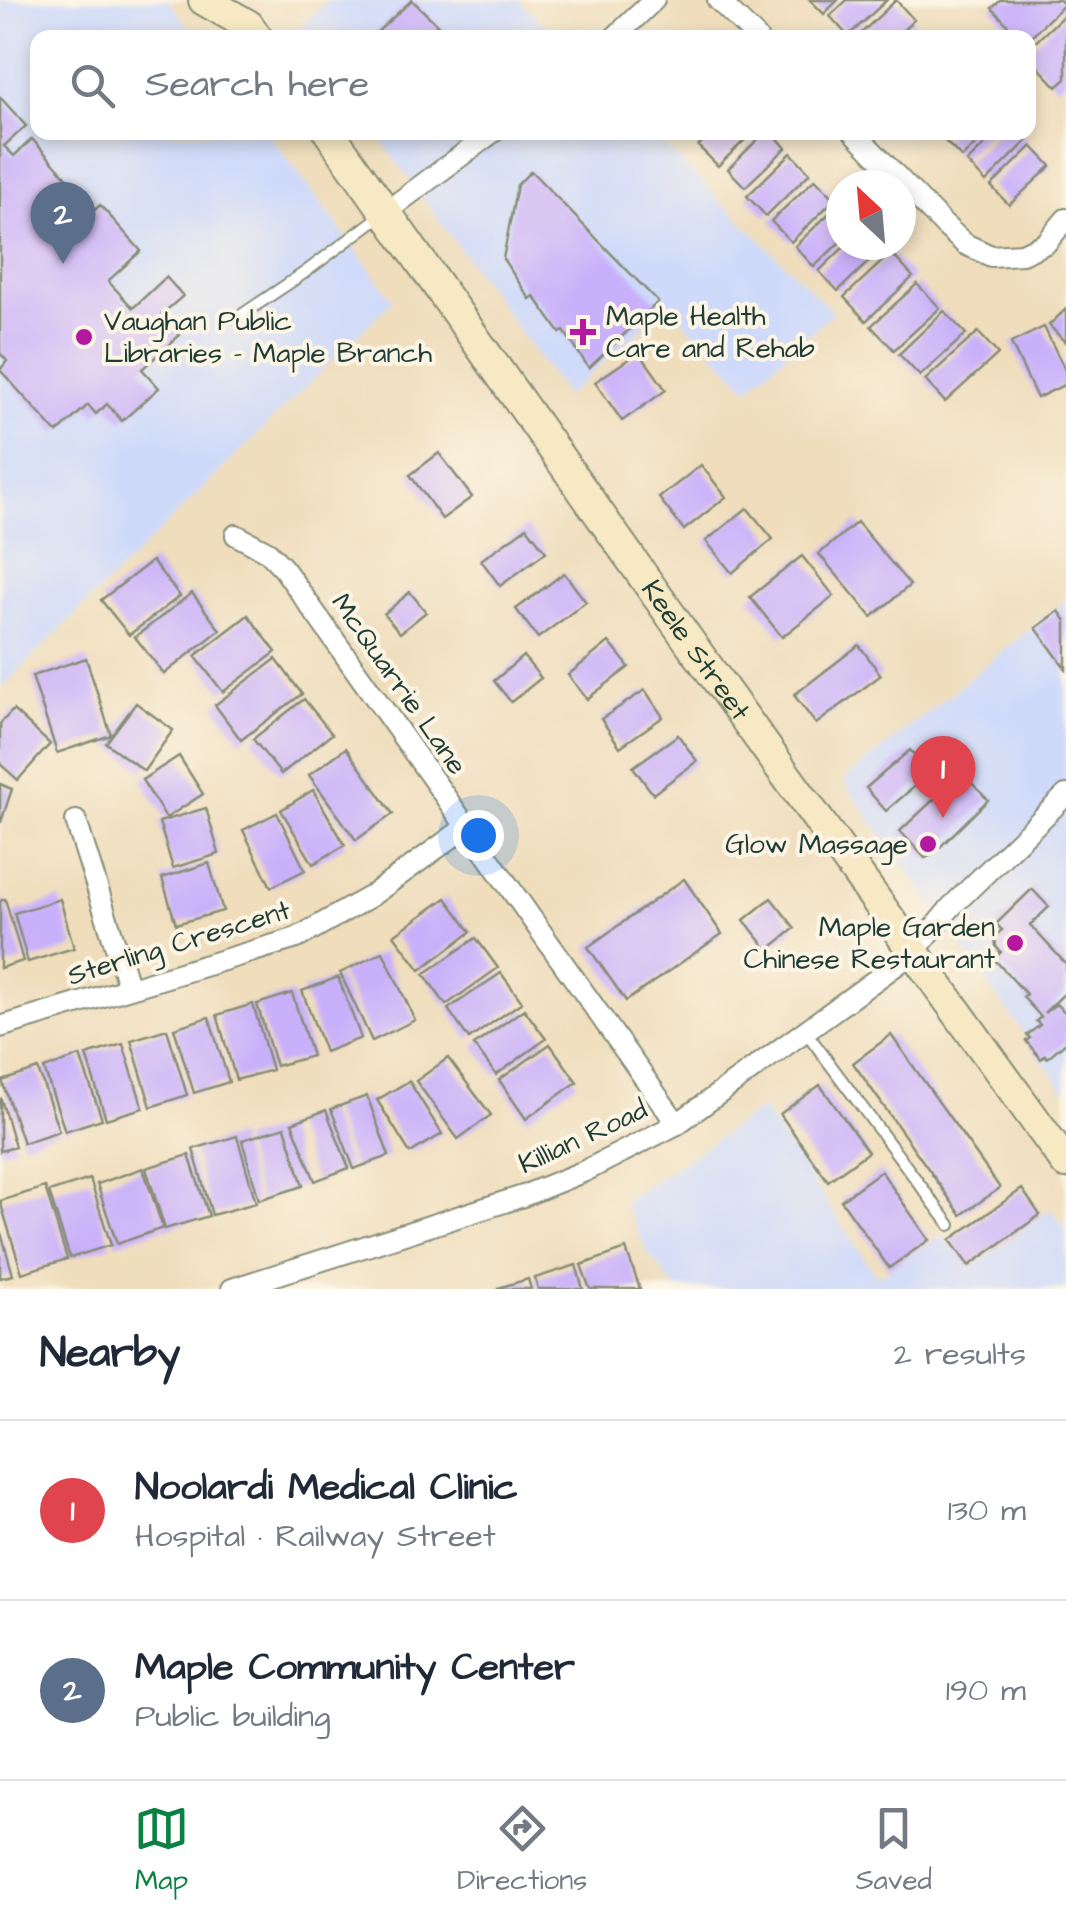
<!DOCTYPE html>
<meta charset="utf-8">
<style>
:root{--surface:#fff;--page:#f6f6f7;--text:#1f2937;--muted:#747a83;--line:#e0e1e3;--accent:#0b8043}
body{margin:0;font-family:"Architects Daughter",sans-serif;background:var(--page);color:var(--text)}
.compass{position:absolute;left:826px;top:170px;width:90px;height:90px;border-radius:50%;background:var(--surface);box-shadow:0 5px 15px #0003;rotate:334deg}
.you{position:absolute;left:478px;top:835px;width:35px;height:35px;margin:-25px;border:8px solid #fff;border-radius:50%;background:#1a73e8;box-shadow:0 0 0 15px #1a73e833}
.badge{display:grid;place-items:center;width:65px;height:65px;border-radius:50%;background:var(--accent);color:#fff;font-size:32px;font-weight:700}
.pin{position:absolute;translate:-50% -82px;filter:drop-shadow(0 2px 5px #0008)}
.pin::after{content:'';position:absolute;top:52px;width:35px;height:30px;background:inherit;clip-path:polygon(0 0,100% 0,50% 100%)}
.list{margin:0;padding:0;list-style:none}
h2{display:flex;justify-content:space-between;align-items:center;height:130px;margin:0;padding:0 40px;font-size:42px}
h2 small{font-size:32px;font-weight:400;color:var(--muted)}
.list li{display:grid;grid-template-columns:65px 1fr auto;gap:30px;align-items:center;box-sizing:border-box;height:180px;padding:0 40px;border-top:2px solid var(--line)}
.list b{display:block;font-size:38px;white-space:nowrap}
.list p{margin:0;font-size:32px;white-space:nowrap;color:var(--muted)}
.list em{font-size:32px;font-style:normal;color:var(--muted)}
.icon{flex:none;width:55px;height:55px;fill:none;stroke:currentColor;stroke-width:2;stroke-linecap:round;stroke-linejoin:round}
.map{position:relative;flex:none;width:1066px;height:1289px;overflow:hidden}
.search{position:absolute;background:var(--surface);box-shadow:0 5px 15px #0003;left:30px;right:30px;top:30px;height:110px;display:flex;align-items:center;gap:25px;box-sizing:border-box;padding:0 35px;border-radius:20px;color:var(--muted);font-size:38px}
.sheet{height:490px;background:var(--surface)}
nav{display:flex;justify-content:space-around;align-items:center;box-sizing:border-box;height:140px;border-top:2px solid var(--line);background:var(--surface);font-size:28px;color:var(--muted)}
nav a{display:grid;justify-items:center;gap:5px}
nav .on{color:var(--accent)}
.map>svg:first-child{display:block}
.built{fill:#cfdafa}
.building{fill:#c9b0fa}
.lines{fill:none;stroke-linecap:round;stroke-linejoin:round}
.service-casing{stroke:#878d78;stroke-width:14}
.minor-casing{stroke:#878d78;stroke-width:24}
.secondary-casing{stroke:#878d78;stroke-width:34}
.service{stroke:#fff;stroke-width:10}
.minor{stroke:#fff;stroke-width:20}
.secondary{stroke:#f6e9c3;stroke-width:30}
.poi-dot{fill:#b5179e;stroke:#fcf5e5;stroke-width:4}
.labels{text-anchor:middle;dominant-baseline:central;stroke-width:8;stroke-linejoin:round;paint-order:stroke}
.poi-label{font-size:28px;fill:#1f3d34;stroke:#fcf5e5;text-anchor:start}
.street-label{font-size:28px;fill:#1f3d34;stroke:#fcf5e5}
</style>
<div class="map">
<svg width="1066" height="1289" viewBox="0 0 1066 1289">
<rect width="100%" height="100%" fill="#fcf5e5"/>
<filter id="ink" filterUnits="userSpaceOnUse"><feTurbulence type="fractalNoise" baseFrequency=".01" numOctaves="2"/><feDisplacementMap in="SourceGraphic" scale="20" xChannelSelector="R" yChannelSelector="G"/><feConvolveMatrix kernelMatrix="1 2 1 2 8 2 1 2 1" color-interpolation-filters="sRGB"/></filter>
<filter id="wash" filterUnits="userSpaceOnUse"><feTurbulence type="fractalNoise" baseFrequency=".0048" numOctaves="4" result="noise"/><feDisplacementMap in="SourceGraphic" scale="40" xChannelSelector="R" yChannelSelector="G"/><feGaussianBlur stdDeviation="2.25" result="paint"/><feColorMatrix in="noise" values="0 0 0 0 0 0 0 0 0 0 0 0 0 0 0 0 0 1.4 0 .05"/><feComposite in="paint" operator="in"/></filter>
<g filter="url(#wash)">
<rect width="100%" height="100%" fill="#efddbb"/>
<g class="built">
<path d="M0,0H168L196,37L38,38V132L268,133L393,300L0,689Z"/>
<path d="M328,0H519L557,37L307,38L300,27Z"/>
<path d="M376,133H652L833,312L748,388L668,305L566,396Z"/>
<path d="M1066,600V1093L843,781Z"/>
<path d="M762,1108L877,1277L941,1235L971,1268L1051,1210L1066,1228V1289H676L649,1254L623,1202Z"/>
</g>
<g id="blocks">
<g class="building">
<path d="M412,0L451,38H373L376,33Z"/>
<path d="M810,0H838L824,14Z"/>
<path d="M847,0H887L848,36L830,16Z"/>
<path d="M896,0L914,20L895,38H856Z"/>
<path d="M1001,0H1060L1064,5L1029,38H1020L992,8Z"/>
<path d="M1066,13V79L1057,87L1028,56V49Z"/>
<path d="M0,97L26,126L4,146L14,156L32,139L72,183L54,199L78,225L100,205L141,251L108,281L133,308L166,277L183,296L162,314L180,335L142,369L159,388L122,421L107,404L96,414L88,405L57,433L0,370L7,361L0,353Z"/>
<path d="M712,132H753L718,166L698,146Z"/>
<path d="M765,132H772L786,148L745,187L728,169Z"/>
<path d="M950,132H988L962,158L943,139Z"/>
<path d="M998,132H1019L1027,141L986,182L967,162Z"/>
<path d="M1032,146L1051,166L1009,205L991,186Z"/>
<path d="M791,153L810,173L766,216L747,196Z"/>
<path d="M531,171L658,302L589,368L564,331L560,333L534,296L530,299L503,259L517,185Z"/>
<path d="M815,179L835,199L791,242L771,221Z"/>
<path d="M841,202V241L814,267L795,246Z"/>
<path d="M846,245H879L882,249L838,291L819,271Z"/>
<path d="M891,253L913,277L866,321L844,297Z"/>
<path d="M917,284L940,308L894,350L871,326Z"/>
<path d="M1066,309V343L1049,325Z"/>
<path d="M944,311L966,334L920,376L899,354Z"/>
<path d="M1044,327L1066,372V384L1037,398L1011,343Z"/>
<path d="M978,332L998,354L945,402L925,380Z"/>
<path d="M639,352L666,390L622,421L595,382Z"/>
<path d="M439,453L472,497L442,519L410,475Z"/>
<path d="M701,465L726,497L684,530L659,498Z"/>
<path d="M747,508L773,539L732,573L706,541Z"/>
<path d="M857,522L910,585L872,617L819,554Z"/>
<path d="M527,527L546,552L500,586L481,560Z"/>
<path d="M802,556L834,596L782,637L750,597Z"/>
<path d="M152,561L180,596L129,635L101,600Z"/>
<path d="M564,573L586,602L538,638L516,609Z"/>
<path d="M410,592L426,612L400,633L384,614Z"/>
<path d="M192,593L220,630L164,674L135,637Z"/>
<path d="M1059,611L1066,621V669L1036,628Z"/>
<path d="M248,615L276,652L223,692L195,656Z"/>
<path d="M609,642L629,667L587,699L568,675Z"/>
<path d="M859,645L881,675L816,724L794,695Z"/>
<path d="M523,656L541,678L511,702L494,681Z"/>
<path d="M86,658L111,735L57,753L32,676Z"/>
<path d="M276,659L302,694L241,740L215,705Z"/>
<path d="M645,690L663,717L620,747L601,719Z"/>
<path d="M304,699L332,734L281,774L253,739Z"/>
<path d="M136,703L173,730L144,771L106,743Z"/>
<path d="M13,710L50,744L18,780L0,764V724Z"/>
<path d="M678,735L697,761L653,794L633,767Z"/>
<path d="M346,748L393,814L356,840L309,775Z"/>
<path d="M910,750L930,773L886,811L866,788Z"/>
<path d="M179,756L203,794L166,818L142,780Z"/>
<path d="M962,773L988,800L932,855L925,858L900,831Z"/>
<path d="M0,784L12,789L1,822H0Z"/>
<path d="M313,790L345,845L313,864L281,810Z"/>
<path d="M206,808L219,854L173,868L159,822Z"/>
<path d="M277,813L305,870L271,887L243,830Z"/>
<path d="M209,863L223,911L176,924L162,878Z"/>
<path d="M684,879L722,934L626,1001L588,947Z"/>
<path d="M1032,889L1049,907L1030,925L1066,964V992L1044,1013L1056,1004L1066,1013V1042L1047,1058L1045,1055L1041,1059L1026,1041L1030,1038L1027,1035L1040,1025L1036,1021L1041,1017L1023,997L1026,994L994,959L1001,952L996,947L995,936L1002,930L996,924Z"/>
<path d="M446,898L471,932L420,970L394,935Z"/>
<path d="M771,898L795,928L768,950L744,920Z"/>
<path d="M5,899L23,961L0,968V901Z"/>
<path d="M60,899L74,948L28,962L14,913Z"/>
<path d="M476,938L498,968L446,1005L424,974Z"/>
<path d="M383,952L415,1020L372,1041L340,973Z"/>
<path d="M501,973L522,1002L469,1039L448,1009Z"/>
<path d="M338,977L361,1038L325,1052L302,991Z"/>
<path d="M292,993L312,1056L276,1066L257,1004Z"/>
<path d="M253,1004L272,1070L236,1080L217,1015Z"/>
<path d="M524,1009L546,1039L496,1075L474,1045Z"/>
<path d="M209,1017L229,1082L194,1093L174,1028Z"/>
<path d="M167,1029L187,1095L151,1107L131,1040Z"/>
<path d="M891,1035L1000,1188L961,1215L853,1063Z"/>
<path d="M123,1044L143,1108L106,1119L86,1055Z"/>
<path d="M550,1044L577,1082L526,1119L499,1080Z"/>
<path d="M80,1056L102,1119L65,1131L44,1069Z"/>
<path d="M448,1058L491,1115L458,1139L416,1081Z"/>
<path d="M38,1069L59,1131L23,1143L2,1081Z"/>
<path d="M409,1081L442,1134L410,1153L377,1100Z"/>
<path d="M820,1085L868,1152L828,1181L780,1114Z"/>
<path d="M367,1096L389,1156L354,1169L331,1109Z"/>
<path d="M1,1099L15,1147L0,1151V1100Z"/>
<path d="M326,1110L349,1168L315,1181L292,1123Z"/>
<path d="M285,1127L303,1186L259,1200L242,1140Z"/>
<path d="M237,1136L256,1203L212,1215L193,1149Z"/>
<path d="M189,1155L209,1216L165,1229L146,1168Z"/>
<path d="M143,1168L163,1228L117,1244L97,1184Z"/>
<path d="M881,1171L929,1240L889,1268L841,1200Z"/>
<path d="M90,1179L111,1245L70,1258L49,1192Z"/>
<path d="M45,1187L67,1259L22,1273L0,1201Z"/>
<path d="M1022,1189L1040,1215L969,1266L950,1240Z"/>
<path d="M0,1229L13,1275L0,1278Z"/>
<path d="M626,1249L640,1289H590L581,1265Z"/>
<path d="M576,1265L583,1289H538L535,1278Z"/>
<path d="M528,1279L531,1289H498V1288Z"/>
</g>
</g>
</g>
<g filter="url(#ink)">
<use href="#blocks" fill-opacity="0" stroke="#878d78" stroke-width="2.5"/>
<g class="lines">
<defs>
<g id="service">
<path d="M237,318L304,273L383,214"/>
<path d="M806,1032L950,1225"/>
</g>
<g id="minor">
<path d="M718,0L757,38"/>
<path d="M614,38L654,0"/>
<path d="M854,132L944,225L965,244L991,256L1022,254L1046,243L1066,219"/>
<path d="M387,211L493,132"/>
<path d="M236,535L268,552L284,569L677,1124"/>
<path d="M76,821L129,988"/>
<path d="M0,1027L297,938L371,896L466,827"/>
<path d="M232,1289L523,1196L585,1171L677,1124L914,952L951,907L1066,795"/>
</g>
<g id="secondary">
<path d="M204,0L248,25L257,38"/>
<path id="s1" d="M329,132L689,641L1066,1163"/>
</g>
</defs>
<use href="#service" class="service-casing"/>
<use href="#minor" class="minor-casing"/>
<use href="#secondary" class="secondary-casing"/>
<use href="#service" class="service"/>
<use href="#minor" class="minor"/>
<use href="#secondary" class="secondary"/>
</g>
</g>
<g class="poi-dot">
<path d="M578 317h10v10h10v10h-10v10h-10v-10h-10v-10h10z"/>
<circle cx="84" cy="337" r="10"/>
<circle cx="928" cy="844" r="10"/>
<circle cx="1015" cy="943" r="10"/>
</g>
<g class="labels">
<g class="poi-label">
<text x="606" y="316">Maple Health<tspan x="606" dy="32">Care and Rehab</tspan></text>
<text x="104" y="321">Vaughan Public<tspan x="104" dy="32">Libraries - Maple Branch</tspan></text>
<text x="908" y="844" text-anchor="end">Glow Massage</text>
<text x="995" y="927" text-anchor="end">Maple Garden<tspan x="995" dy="32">Chinese Restaurant</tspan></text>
</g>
<g class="street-label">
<text stroke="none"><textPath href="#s1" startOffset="635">Keele Street</textPath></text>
<text transform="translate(399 684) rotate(55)">McQuarrie Lane</text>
<text transform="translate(179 943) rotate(-17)">Sterling Crescent</text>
<text transform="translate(583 1137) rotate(-25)">Killian Road</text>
</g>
</g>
</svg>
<svg class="compass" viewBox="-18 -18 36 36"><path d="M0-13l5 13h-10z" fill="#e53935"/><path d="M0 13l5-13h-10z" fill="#747a83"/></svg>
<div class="you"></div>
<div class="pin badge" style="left:943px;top:818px;background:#e0444e">1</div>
<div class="pin badge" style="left:63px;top:264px;background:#5c6f8a">2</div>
<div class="search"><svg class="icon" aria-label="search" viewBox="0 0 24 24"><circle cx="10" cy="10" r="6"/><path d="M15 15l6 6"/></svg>Search here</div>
</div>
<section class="sheet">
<h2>Nearby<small>2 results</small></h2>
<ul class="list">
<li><span class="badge" style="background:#e0444e">1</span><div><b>Noolardi Medical Clinic</b><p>Hospital · Railway Street</p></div><em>130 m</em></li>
<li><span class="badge" style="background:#5c6f8a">2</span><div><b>Maple Community Center</b><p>Public building</p></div><em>190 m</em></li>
</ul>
</section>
<nav>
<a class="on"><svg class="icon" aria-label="map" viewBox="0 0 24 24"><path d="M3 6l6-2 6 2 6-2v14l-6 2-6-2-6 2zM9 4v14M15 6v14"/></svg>Map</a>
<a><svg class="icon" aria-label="directions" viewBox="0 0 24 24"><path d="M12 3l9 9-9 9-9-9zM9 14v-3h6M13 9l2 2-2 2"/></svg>Directions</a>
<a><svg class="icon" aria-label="saved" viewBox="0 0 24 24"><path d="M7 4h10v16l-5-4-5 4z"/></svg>Saved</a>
</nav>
